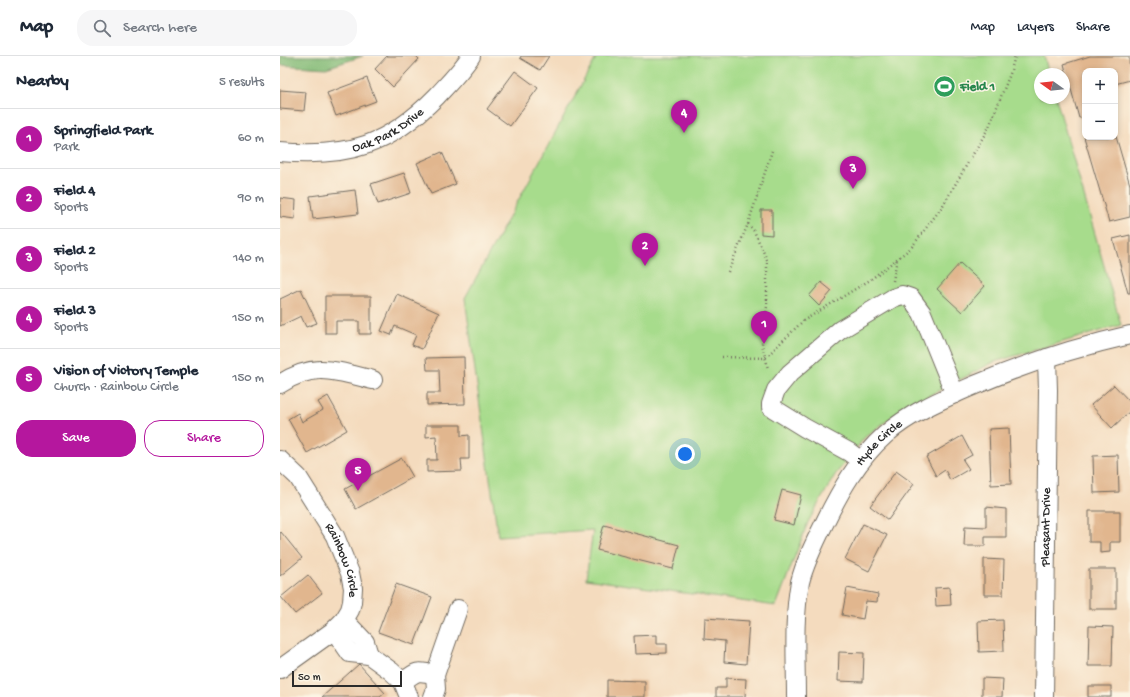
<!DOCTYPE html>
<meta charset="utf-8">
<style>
:root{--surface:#fff;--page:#f6f6f7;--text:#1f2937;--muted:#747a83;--line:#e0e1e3;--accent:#b5179e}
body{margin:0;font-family:"Gochi Hand",sans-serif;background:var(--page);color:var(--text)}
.controls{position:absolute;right:12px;top:12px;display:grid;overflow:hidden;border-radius:8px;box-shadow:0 2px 6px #0003}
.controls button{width:36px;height:36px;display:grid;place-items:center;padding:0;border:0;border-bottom:1px solid var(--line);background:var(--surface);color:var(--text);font:20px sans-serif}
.compass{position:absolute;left:754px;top:12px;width:36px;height:36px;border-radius:50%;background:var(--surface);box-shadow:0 2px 6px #0003;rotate:285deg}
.scale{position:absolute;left:12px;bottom:10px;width:110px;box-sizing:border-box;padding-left:4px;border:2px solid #2b2b2b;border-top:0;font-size:11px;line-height:14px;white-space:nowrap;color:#2b2b2b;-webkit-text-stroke:3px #fcf5e5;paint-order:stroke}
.you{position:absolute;left:405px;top:398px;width:14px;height:14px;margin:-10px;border:3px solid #fff;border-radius:50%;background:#1a73e8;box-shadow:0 0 0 6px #1a73e833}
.badge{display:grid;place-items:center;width:26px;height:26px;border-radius:50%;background:var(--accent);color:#fff;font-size:13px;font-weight:700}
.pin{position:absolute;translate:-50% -33px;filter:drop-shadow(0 1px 2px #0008)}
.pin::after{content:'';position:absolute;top:21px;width:14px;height:12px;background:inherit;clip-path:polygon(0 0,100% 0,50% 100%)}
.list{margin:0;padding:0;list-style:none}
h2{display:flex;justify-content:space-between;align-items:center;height:52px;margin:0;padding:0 16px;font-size:17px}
h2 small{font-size:13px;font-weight:400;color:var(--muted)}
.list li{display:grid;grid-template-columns:26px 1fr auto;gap:12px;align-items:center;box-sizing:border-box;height:60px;padding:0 16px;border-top:1px solid var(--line)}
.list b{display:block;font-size:15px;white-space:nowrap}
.list p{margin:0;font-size:13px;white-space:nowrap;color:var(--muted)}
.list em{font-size:13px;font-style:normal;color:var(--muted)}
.actions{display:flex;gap:8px;padding:12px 16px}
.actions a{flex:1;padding:9px 0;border:1px solid var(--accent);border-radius:16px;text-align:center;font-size:14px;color:var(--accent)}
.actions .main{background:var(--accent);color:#fff}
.icon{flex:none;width:22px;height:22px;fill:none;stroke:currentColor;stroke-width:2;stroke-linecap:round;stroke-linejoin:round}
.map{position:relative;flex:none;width:850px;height:641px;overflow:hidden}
header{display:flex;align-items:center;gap:24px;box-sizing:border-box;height:56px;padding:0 20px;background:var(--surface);border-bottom:1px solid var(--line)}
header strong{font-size:19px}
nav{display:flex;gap:22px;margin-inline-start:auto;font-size:14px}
.search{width:280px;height:36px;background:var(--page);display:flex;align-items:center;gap:10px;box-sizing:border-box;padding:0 14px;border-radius:16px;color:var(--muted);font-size:15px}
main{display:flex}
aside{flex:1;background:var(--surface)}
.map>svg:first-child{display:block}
.green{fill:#a7dc8c;stroke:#69845c}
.forest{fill:#85bc78;stroke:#587452}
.building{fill:#e1b68e}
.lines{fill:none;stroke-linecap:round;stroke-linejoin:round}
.minor-casing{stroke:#71695e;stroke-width:20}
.path{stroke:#71695e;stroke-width:2.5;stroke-dasharray:1 3;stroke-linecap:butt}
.minor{stroke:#fff;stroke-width:18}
.labels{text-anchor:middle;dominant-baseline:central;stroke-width:3;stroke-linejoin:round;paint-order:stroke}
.leisure-label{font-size:13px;font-weight:bold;fill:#27864d;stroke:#fcf5e5;text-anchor:start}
.street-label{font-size:13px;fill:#2b2b2b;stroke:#fcf5e5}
</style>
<header>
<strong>Map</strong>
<div class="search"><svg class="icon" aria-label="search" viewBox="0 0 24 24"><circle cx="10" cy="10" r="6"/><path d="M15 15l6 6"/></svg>Search here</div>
<nav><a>Map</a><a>Layers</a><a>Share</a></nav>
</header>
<main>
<aside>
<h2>Nearby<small>5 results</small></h2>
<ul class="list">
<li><span class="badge">1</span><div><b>Springfield Park</b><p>Park</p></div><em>60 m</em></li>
<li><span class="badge">2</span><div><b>Field 4</b><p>Sports</p></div><em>90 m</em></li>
<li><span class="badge">3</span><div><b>Field 2</b><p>Sports</p></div><em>140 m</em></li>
<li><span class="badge">4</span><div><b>Field 3</b><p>Sports</p></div><em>150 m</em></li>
<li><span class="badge">5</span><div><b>Vision of Victory Temple</b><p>Church · Rainbow Circle</p></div><em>150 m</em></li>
</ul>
<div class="actions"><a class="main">Save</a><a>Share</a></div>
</aside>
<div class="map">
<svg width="850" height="641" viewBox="0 0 850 641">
<rect width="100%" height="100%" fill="#fcf5e5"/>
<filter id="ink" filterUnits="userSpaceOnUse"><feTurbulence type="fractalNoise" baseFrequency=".025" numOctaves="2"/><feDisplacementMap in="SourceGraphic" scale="8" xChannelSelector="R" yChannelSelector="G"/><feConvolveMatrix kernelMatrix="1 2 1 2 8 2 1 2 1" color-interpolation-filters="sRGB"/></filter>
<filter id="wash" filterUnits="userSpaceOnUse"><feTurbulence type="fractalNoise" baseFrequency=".012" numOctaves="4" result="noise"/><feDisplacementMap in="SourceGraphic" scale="16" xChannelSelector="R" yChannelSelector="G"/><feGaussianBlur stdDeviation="0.9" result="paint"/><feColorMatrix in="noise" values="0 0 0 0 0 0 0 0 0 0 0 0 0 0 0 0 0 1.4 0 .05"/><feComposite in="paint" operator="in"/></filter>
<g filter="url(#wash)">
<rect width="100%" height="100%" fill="#f4dbbe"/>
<path class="green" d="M317,0H764L769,18H760V42H776L841,269L714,306L623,353L585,381L555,419L528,466L496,550L306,523L313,474L218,480L185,242Z"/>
<path class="forest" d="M0,0H83L46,12L0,9Z"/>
<g id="blocks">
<g class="building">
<path d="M107,0H136L139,3L113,31L95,13Z"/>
<path d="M241,0H269L260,14L240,2Z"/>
<path d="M810,0H849L850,24L835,28V15H805V61L799,62L784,8Z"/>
<path d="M235,15L258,32L230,70L207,53Z"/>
<path d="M87,22L96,45L56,60L47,37Z"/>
<path d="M0,34L26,36L24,55L0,53Z"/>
<path d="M835,77L850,129V161L829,166L804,81H835Z"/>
<path d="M162,96L176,128L151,138L137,107Z"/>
<path d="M124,117L131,137L98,148L91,128Z"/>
<path d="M75,134L78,158L33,163L30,140Z"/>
<path d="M0,142L16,144L15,163L0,161Z"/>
<path d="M481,154H492V179L481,178Z"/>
<path d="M850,179V237H848L833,183Z"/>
<path d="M680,207L705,230L682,256L657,233Z"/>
<path d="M541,226L552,235L539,250L529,240Z"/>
<path d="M21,233L37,267L26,271L21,260L0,270V243Z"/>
<path d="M117,238L159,257L142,293L132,289L136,279L115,270L111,279L101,275Z"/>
<path d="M45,240H91V278H79V265H56V277H45Z"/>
<path d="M184,301L185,348L147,349V337H160L159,314H147L146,302Z"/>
<path d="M834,329L850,346V355L832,372L811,349Z"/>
<path d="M48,340L67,374L27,397L8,363L18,357L22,366L43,354L38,346Z"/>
<path d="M146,369H181V380L189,379V403H181L182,415L147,416V404H157L156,380L146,381Z"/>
<path d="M729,372L731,428L711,429L709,373Z"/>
<path d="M682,380L692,399L683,404L689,413L670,424L665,414L656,420L646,401Z"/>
<path d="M838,399L839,436L814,437L813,400Z"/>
<path d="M122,402L133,421L76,453L65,433Z"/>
<path d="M616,415L634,428L608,464L590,450Z"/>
<path d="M502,434L521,439L514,469L494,464Z"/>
<path d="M706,451L726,453V481H705V490H684L685,470L706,471Z"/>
<path d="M809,455H840V486H830V496L820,497V486H809Z"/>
<path d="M583,468L607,479L589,515L565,503Z"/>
<path d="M324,469L399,489L393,513L317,494Z"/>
<path d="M1,476L22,502L0,520V477Z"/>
<path d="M704,503L724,504L723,539H704Z"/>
<rect x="809" y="513" width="27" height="40"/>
<path d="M28,519L42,537L15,558L1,541Z"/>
<path d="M116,528L152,541L134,589L98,576Z"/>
<path d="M670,531L671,549L656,550L655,532Z"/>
<path d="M567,532L598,538L597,546L586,545L583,563L562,559Z"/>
<path d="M425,562L469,565L466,608L444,606L445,585L424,583Z"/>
<path d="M723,564L724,595L699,596L698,565Z"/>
<path d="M809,570L833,571L832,610H808Z"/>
<path d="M376,579V588H387V597L355,598L354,580Z"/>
<path d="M559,596L584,597L583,626L558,625Z"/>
<path d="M79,608L105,637L100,641H42Z"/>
<path d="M446,622L466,623L465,641H436V632H446Z"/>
<path d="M702,622L723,623L722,641H702Z"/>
<path d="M327,624L365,625V641H327Z"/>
<rect x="808" y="630" width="23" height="11"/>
</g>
</g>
</g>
<g filter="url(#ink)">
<use href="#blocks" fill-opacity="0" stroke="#71695e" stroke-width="1"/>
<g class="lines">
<defs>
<g id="minor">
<path id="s1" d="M0,96C69,102 109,89 157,40C169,27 181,15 191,0"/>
<path d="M0,328C34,305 56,315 93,324"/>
<path id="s2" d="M0,404L18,421L55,480L70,517L73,532L72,546L70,554L64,564L53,575L0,613"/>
<path d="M581,405L569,396L525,372L491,351V348L496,334L510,317L560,274L613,242L622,239L631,242L642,257L675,338"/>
<path d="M64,564L85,586L89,599"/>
<path d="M54,574L70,597L89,599L111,615L123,626L129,641"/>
<path d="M123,626C136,615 138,614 155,619L178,553"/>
<path d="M153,641L156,633L155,619"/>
<path id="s3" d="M516,641C516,603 513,564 520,526C525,506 535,486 544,468C560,435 578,403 605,379C631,356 663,343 695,329C745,308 797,291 850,279"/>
<path id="s4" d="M764,641L768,334L767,302"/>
</g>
</defs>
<use href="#minor" class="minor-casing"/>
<g class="path">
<path d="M468,168L492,95"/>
<path d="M448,216L468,168L474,175L487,204V250L482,288L488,313"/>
<path d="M613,225L617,203"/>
<path d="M442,301L485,302L523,265L590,224L631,192L662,151L709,71L730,18L735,0"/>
</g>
<use href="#minor" class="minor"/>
</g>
</g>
<defs>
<symbol id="stadium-disc" viewBox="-11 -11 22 22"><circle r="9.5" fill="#2e9e5b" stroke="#fcf5e5"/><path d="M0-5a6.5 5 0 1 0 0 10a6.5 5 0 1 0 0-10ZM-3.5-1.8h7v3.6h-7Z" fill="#fff"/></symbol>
</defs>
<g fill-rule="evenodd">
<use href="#stadium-disc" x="652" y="18" width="25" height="25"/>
</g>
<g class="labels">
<g class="leisure-label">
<text x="680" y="31">Field 1</text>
</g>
<g class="street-label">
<text stroke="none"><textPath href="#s1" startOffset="113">Oak Park Drive</textPath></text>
<text stroke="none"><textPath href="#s3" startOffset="277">Hyde Circle</textPath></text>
<text stroke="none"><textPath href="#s4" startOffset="170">Pleasant Drive</textPath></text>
<text stroke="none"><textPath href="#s2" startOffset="120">Rainbow Circle</textPath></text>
</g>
</g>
</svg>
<div class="controls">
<button>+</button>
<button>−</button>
</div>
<svg class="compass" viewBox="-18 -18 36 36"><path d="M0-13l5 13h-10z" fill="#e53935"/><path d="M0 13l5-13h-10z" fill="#747a83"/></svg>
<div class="scale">50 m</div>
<div class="you"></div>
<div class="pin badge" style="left:484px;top:288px">1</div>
<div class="pin badge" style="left:365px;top:210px">2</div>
<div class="pin badge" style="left:573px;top:133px">3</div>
<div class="pin badge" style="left:404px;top:77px">4</div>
<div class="pin badge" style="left:78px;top:435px">5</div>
</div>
</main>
